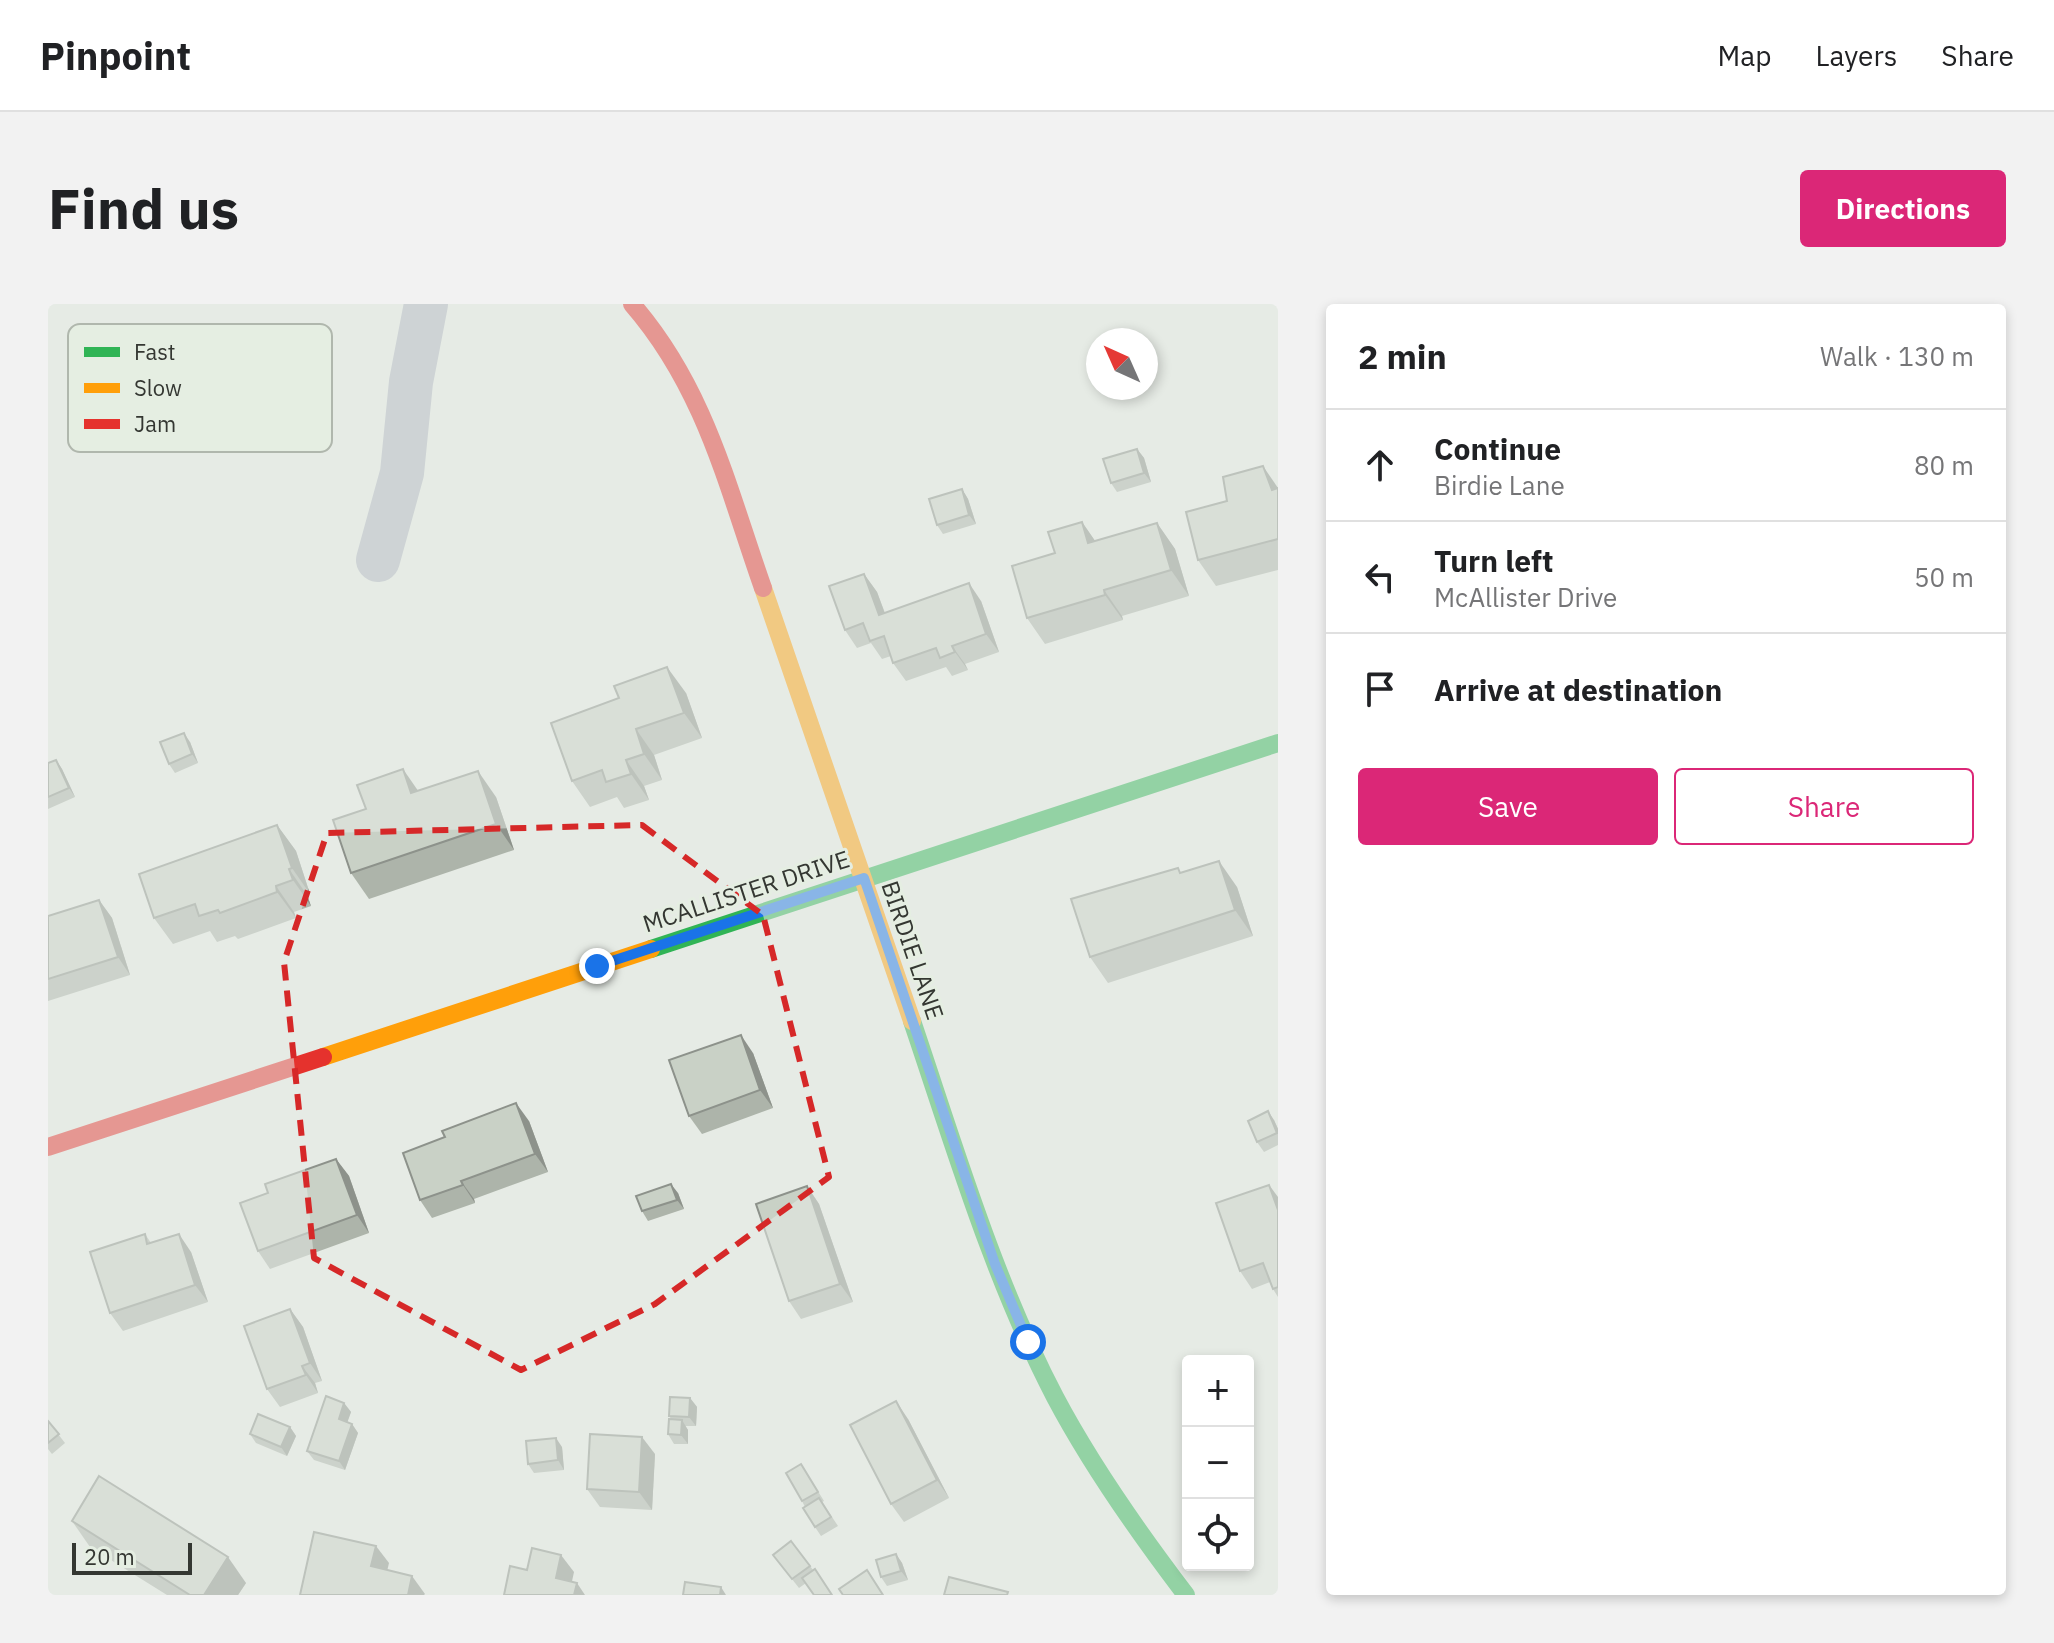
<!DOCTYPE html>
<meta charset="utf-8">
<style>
:root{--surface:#fff;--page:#f2f2f2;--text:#202124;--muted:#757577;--line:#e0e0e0;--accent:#db2777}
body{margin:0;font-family:"IBM Plex Sans",sans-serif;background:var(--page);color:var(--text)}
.controls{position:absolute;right:24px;bottom:24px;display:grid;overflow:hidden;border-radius:8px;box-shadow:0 4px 12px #0003}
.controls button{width:72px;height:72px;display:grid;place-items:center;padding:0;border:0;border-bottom:2px solid var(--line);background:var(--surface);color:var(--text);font:40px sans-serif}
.compass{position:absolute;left:1038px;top:24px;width:72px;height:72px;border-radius:50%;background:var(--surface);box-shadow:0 4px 12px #0003;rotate:315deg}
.scale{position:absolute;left:24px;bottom:20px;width:120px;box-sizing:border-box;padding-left:8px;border:4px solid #343732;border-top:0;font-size:22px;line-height:28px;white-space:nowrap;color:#343732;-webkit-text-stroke:6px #e5eee2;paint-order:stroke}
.stop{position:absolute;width:24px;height:24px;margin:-18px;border:6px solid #1a73e8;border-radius:50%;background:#fff}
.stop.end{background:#1a73e8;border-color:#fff;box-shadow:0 2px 8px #0008}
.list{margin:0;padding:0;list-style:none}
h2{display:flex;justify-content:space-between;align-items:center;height:104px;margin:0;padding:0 32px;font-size:34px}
h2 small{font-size:26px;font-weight:400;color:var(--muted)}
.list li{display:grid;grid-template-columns:52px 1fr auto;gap:24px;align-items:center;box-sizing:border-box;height:112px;padding:0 32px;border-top:2px solid var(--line)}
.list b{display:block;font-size:30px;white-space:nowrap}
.list p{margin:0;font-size:26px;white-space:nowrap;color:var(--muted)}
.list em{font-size:26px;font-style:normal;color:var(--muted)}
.actions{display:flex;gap:16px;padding:24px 32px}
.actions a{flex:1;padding:18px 0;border:2px solid var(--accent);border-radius:8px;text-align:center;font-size:28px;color:var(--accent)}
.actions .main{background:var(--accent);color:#fff}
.icon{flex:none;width:44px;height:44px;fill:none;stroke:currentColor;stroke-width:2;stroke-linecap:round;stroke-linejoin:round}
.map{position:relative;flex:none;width:1230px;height:1291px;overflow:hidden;border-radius:8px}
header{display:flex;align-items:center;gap:48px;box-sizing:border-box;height:112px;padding:0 40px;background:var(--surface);border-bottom:2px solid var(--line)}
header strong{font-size:38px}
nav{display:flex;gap:44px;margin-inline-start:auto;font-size:28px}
.intro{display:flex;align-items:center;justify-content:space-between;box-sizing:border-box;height:192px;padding:0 48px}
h1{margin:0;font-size:56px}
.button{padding:20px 36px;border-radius:8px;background:var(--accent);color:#fff;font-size:28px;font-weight:700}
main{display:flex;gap:48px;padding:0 48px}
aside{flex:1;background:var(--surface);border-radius:8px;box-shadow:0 4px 12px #0003}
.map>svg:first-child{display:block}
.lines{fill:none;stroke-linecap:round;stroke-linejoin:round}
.street{stroke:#b1b6c0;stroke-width:44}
.fast{stroke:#30b455;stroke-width:18}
.slow{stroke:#ff9f0a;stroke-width:18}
.jam{stroke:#e5322d;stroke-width:18}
.wall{fill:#adb4aa}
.shaded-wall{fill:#8d928b}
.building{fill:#c9d1c6;stroke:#8d928b;stroke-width:2}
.route{stroke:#1a73e8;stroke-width:10}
.marked{fill:none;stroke:#d62828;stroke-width:6;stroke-dasharray:16 10;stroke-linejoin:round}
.labels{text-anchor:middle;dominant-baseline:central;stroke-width:6;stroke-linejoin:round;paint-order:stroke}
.street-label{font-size:24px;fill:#343732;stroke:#e5eee2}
.key{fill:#e5eee2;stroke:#b0b7ad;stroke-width:2}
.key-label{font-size:22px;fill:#343732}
</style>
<header>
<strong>Pinpoint</strong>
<nav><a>Map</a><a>Layers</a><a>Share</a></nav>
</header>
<div class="intro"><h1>Find us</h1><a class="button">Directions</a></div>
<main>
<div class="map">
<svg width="1230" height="1291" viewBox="0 0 1230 1291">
<rect width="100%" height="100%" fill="#e6ebe5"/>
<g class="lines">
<path class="street" d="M330,256L354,169L363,78L378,0"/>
<g class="fast">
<path d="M603,645L1230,439"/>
<path d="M864,717C907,844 945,974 1007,1093C1044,1163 1090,1228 1138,1291"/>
</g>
<g class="slow">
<path d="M715,284L864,717"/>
<path d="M275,753L603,645"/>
</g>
<g class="jam">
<path d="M584,0C657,84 679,182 715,284"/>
<path d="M0,843L275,753"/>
</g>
</g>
<g class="wall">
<path d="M1089,145L1096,154L1103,178L1069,188L1063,179Z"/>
<path d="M1230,184V266L1168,282L1150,256L1179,197Z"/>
<path d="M914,185L920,195L928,220L895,230L889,221Z"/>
<path d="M1034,218L1047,237L1109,219L1127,245L1141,292L1074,312L1075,316L997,340L979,314L1007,249Z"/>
<path d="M816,270L829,288L837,309L933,297L951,348L917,360L920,366L904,372L898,363L858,377L845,359L843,352L834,355L823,339L809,344L797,326Z"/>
<path d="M638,389L654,434L606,451L614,476L596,482L601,496L576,504L569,493L542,503L524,477L503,419Z"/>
<path d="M142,438L150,459L127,469L121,460Z"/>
<path d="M8,456L14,465L27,493L0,505V459Z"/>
<path d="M370,487L448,493L466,546L321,595L303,569Z"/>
<path d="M229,521L248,547L262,590L259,591L263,602L246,608L248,614L190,635L187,632L169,638L162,627L125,640L106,614Z"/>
<path d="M1130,564L1133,569L1189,583L1205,632L1060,679L1042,653Z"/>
<path d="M51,596L64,614L82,671L0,697V612Z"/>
<path d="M705,749L725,804L654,830L641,812Z"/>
<path d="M1226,816L1230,825V841L1216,848L1209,838Z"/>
<path d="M481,817L500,868L426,895L427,899L384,914L372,896Z"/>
<path d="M288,855L301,872L321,929L222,965L210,947L220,889Z"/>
<path d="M759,882L771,900L805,998L753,1015L741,997Z"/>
<path d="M630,889L636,905L600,917L594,907Z"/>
<path d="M1230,893V993L1225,985L1222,978L1204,985L1192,967Z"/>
<path d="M97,930L103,939L143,948L160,998L75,1027L62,1009Z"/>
<path d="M242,1005L255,1023L274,1077L267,1079L270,1089L232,1103L219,1085Z"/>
<path d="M642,1094L649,1103L648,1122H637L640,1126V1140H626L620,1130L624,1116L621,1112Z"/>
<path d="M296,1099L303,1108L299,1118L304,1120L310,1129L297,1166L266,1156L259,1147Z"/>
<path d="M860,1115L901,1194L856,1218L843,1200Z"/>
<path d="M0,1117L17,1139L4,1150L0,1145Z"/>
<path d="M242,1123L248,1132L239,1152L208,1139L202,1130Z"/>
<path d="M514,1143L516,1166L486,1169L480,1160Z"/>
<path d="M607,1150L604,1206L552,1203L539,1185Z"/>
<path d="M753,1160L776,1197L774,1198L790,1222L773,1232L767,1223L754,1197Z"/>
<path d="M24,1217L198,1279L190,1291H119L42,1243Z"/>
<path d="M743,1237L765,1266L758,1279L751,1284L725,1251Z"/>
<path d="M848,1250L854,1259L860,1276L839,1282L833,1273Z"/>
</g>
<g class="shaded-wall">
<path d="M1089,145L1096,154L1103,178L1096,169Z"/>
<path d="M1215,162L1230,184L1224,186Z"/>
<path d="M914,185L920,195L928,220L921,211Z"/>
<path d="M1034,218L1052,244L1040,239Z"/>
<path d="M1109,219L1127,245L1141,292L1123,266Z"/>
<path d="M816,270L829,288L844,329L831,311Z"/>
<path d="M921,279L933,297L951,348L938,330Z"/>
<path d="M1056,286L1074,312L1075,316L1057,291Z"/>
<path d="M904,342L917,360L920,366L907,348Z"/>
<path d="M619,363L638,389L654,434L636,409Z"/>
<path d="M588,425L606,451L614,476L596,450Z"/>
<path d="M136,429L142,438L150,459L144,450Z"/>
<path d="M8,456L14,465L27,493L21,484Z"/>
<path d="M578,456L596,482L601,496L583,470Z"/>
<path d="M355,465L373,491L363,489Z"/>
<path d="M430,467L448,493L466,546L448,520Z"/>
<path d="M229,521L248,547L262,590L244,564Z"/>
<path d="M1171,557L1189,583L1205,632L1187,606Z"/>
<path d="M241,565L259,591L263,602L245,576Z"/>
<path d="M228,582L246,608L248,614L229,588Z"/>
<path d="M51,596L64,614L82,671L70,653Z"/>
<path d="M693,731L705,749L725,804L712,786Z"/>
<path d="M468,799L481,817L500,868L487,850Z"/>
<path d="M1220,807L1226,816L1230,825V830Z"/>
<path d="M288,855L301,872L321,929L309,911Z"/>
<path d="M413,877L426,895L427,899L415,881Z"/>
<path d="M623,880L630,889L636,905L629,896Z"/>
<path d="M1221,881L1230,893V906Z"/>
<path d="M759,882L771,900L805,998L792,980Z"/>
<path d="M131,930L143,948L160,998L147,981Z"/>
<path d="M242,1005L255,1023L274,1077L262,1059Z"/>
<path d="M254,1062L267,1079L270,1089L258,1071Z"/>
<path d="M642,1094L649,1103L648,1122L641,1113Z"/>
<path d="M848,1097L860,1115L901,1194L889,1176Z"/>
<path d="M296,1099L303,1108L297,1125L291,1115Z"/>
<path d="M634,1116L640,1126V1140L633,1131Z"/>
<path d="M304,1120L310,1129L297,1166L291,1157Z"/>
<path d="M242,1123L248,1132L239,1152L233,1143Z"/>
<path d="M594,1133L607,1150L604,1206L591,1188Z"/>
<path d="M508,1134L514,1143L516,1166L510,1156Z"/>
<path d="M328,1242L341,1259L336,1280L323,1262Z"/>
<path d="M848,1250L854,1259L860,1276L853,1267Z"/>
<path d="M513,1251L526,1268L521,1291L508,1274Z"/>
<path d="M180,1253L198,1279L190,1291H156Z"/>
<path d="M364,1272L377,1290L376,1291H360Z"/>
<path d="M529,1279L537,1291H526Z"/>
<path d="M673,1283L678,1291H672Z"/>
</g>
<g class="building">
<path d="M1089,145L1096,169L1063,179L1055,155Z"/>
<path d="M1215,162L1224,186L1230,184V235L1150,256L1138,208L1179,197L1175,173Z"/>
<path d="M914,185L921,211L889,221L881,195Z"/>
<path d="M1034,218L1040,239L1109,219L1123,266L1056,286L1057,291L979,314L964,262L1007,249L1000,228Z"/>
<path d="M816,270L831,311L921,279L938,330L904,342L907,348L892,354L888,344L845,359L836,332L822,337L815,319L797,326L781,282Z"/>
<path d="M619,363L636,409L588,425L596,450L578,456L583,470L558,478L554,466L524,477L503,419L571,394L566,382Z"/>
<path d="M136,429L144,450L121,460L112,438Z"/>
<path d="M8,456L21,484L0,493V459Z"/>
<path d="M355,465L363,489L430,467L448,520L303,569L285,516L318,505L309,481Z"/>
<path d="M229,521L244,564L241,565L245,576L228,582L229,588L172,609L170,606L151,612L147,600L106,614L91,570Z"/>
<path d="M1171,557L1187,606L1042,653L1023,595L1130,564L1132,569Z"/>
<path d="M51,596L70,653L0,675V612Z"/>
<path d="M693,731L712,786L641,812L621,756Z"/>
<path d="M468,799L487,850L413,877L415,881L372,896L355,849L397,833L394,827Z"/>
<path d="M1220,807L1229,829L1209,838L1200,817Z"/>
<path d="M288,855L309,911L210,947L192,899L220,889L217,880Z"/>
<path d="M623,880L629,896L594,907L588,892Z"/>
<path d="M1221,881L1230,906V983L1225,985L1215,959L1192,967L1168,899Z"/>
<path d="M759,882L792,980L741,997L708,900Z"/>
<path d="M97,930L99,940L131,930L147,981L62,1009L42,948Z"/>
<path d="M242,1005L262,1059L254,1062L258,1071L219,1085L196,1022Z"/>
<path d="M278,1092L296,1099L291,1115L304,1120L291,1157L259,1147Z"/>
<path d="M622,1093L642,1094L641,1113L621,1112Z"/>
<path d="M848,1097L889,1176L843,1200L802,1121Z"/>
<path d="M210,1110L242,1123L233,1143L202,1130Z"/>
<path d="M621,1115L634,1116L633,1131L620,1130Z"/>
<path d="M0,1117L11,1130L0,1139Z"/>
<path d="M542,1130L594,1133L591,1188L539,1185Z"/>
<path d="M508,1134L510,1156L480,1160L478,1137Z"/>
<path d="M753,1160L770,1188L754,1197L738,1169Z"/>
<path d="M51,1172L180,1253L156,1291H142L24,1217Z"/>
<path d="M771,1194L783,1213L767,1223L755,1204Z"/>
<path d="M266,1228L328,1242L323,1262L364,1272L360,1291H252Z"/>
<path d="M743,1237L762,1262L744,1275L725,1251Z"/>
<path d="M484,1244L513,1251L508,1274L529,1279L526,1291H456L462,1262L479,1266Z"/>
<path d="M848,1250L853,1267L833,1273L828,1256Z"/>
<path d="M767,1265L784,1291H766L754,1274Z"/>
<path d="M819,1266L835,1291H795L791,1285Z"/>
<path d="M901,1273L960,1288L959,1291H896Z"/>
<path d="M637,1278L673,1283L672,1291H635Z"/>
</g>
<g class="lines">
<path class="route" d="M549,662L816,574L947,960L980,1038"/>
</g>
<path d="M0 0H1230V1291H0ZM594,521L715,611L781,873L607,1000L473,1066L266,954L236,658L279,529Z" fill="#e6ebe5" fill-opacity=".55" fill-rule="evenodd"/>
<path class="marked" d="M594,521L715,611L781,873L607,1000L473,1066L266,954L236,658L279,529Z"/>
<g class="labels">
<g class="street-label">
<text transform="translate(698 587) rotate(-18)">MCALLISTER DRIVE</text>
<text transform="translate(865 646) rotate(71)">BIRDIE LANE</text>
</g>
</g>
<rect x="20" y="20" width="264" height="128" rx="12" class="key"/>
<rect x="36" y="43" width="36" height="10" fill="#30b455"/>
<rect x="36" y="79" width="36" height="10" fill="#ff9f0a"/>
<rect x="36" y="115" width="36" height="10" fill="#e5322d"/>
<g class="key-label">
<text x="86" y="56">Fast</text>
<text x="86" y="92">Slow</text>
<text x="86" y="128">Jam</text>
</g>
</svg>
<div class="controls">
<button>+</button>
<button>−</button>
<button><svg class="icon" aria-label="locate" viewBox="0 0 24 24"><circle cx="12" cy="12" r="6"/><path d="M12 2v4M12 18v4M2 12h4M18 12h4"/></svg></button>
</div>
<svg class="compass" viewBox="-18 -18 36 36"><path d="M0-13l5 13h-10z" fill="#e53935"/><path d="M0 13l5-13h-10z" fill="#757577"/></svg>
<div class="scale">20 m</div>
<div class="stop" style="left:980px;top:1038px"></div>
<div class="stop end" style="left:549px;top:662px"></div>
</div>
<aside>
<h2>2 min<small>Walk · 130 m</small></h2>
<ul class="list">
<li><svg class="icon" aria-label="ahead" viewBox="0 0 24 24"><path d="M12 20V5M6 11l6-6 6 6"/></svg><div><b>Continue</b><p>Birdie Lane</p></div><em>80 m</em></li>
<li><svg class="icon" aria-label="left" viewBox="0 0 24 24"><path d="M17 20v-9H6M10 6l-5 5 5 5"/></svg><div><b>Turn left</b><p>McAllister Drive</p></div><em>50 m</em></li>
<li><svg class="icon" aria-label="arrive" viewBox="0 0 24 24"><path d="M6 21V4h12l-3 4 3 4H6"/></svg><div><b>Arrive at destination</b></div></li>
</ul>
<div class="actions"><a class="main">Save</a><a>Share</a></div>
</aside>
</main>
